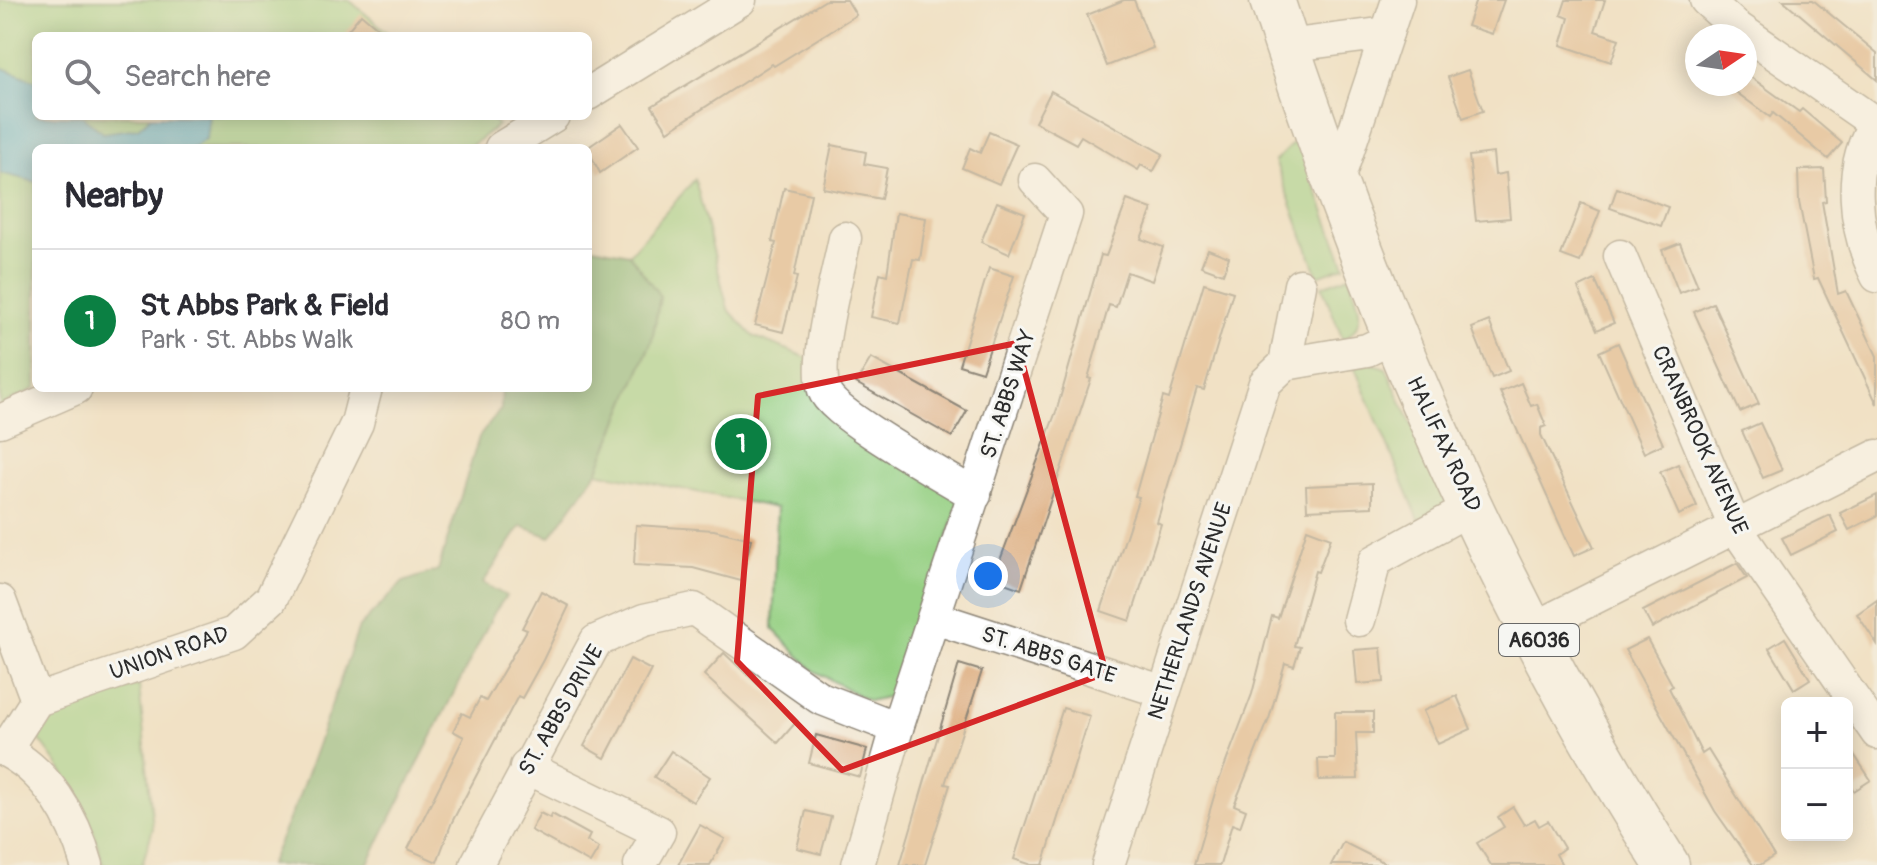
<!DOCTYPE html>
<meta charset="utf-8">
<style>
:root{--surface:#fff;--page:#f7f7f7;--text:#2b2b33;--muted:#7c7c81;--line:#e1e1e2;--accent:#0b8043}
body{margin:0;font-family:Pangolin,sans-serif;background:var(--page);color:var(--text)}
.controls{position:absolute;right:24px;bottom:24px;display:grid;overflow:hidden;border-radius:12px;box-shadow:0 4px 20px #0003}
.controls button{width:72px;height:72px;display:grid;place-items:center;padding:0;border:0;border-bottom:2px solid var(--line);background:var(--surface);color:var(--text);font:40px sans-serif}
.compass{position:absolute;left:1685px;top:24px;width:72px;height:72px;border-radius:50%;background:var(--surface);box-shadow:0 4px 20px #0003;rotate:77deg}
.you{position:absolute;left:988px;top:576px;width:28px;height:28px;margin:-20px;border:6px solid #fff;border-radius:50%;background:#1a73e8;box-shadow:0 0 0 12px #1a73e833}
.badge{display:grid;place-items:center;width:52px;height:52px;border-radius:50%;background:var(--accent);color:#fff;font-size:26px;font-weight:700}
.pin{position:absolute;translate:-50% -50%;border:4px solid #fff;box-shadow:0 2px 8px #0006}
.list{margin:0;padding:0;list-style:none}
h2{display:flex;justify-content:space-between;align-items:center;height:104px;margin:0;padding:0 32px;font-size:34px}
h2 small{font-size:26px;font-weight:400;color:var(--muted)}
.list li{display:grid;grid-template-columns:52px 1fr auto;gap:24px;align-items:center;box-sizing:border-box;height:144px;padding:0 32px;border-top:2px solid var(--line)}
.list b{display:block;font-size:30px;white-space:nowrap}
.list p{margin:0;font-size:26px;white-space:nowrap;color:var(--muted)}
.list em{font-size:26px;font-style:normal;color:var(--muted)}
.icon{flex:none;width:44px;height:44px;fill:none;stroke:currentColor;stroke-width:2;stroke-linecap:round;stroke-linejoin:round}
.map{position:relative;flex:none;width:1877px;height:865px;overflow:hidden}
.search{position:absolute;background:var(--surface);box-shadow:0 4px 20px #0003;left:32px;top:32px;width:560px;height:88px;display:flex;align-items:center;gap:20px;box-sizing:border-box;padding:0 28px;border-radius:12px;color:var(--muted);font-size:30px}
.panel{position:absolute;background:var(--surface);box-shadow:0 4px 20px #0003;left:32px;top:144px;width:560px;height:248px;border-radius:12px}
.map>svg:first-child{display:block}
.green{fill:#96d083;stroke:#607e57;stroke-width:2}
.forest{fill:#78b271;stroke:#526e4e;stroke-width:2}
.water{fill:#53b0d1;stroke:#3f6e7e;stroke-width:2}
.building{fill:#dead7f}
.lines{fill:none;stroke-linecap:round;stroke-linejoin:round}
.minor-casing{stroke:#8e8678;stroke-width:35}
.highway-casing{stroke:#8e8678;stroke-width:47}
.minor{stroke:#fff;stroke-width:32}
.highway{stroke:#fff;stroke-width:44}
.marked{fill:none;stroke:#d62828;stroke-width:6;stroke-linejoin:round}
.labels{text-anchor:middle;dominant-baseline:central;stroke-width:6;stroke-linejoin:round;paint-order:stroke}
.shield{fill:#f6f6f2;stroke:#686867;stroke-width:2}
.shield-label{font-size:20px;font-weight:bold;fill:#2b2b2b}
.street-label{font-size:22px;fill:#2b2b2b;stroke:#f6f6f2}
</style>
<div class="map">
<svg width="1877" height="865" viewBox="0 0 1877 865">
<rect width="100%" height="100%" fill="#f6f6f2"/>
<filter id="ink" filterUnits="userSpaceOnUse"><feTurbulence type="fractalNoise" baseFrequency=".0125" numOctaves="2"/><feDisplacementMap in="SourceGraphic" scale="16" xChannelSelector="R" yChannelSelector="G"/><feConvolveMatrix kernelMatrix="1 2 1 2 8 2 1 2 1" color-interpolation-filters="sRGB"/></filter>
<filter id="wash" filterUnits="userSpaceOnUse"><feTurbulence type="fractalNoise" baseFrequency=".006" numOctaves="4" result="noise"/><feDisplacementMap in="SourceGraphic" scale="32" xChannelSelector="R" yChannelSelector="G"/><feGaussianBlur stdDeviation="1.8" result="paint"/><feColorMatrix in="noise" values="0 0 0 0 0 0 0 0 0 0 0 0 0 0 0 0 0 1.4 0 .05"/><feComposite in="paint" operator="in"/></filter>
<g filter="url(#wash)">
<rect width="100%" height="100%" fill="#f1e1c5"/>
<g class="green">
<path d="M0,0H349L392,36H36V116H487L498,125L468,148H36V388L0,406Z"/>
<path d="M1297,139L1345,266L1318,276L1275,161Z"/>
<path d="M695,179L728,309L753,336L810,359L813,389L960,498L900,694L869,701L813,670L773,629L777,508L597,472L652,340L660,297L629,254Z"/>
<path d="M1349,276C1357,300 1370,323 1343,340L1322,286Z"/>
<path d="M1371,363L1386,368L1451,510L1419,520L1354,366Z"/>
<path d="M139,685L153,828L142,865H103C90,811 73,783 39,739L49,711Z"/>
</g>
<path class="forest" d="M588,246L629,254L660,296L652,340L597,472L550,537L521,526L483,583L506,596L494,613L367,865H269L298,799L359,627L403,582L438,570L479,437L501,409L502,388H588Z"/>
<path class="water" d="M0,67L36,81V116H82L103,133L138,128L151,116H209L206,139L192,148H36V182L0,173Z"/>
<g id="blocks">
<g class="building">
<path d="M826,0H847L856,15L774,66L772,64L668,131L652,106Z"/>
<path d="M1124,0H1134L1153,48L1107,66L1087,15Z"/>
<path d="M1476,0H1504L1492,34L1467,26Z"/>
<path d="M1566,0H1605L1595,31L1619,39L1611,62L1561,45L1569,18L1561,15Z"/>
<path d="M1783,0H1813L1877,53V80Z"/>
<path d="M361,14L387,36H343Z"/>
<path d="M1468,70L1483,111L1463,118L1448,77Z"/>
<path d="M1745,73L1799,112L1802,109L1842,143L1828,159L1773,113L1770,117L1725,84H1745Z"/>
<path d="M1051,91L1163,154L1153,172L1141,165L1138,170L1081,136L1076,144L1035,122Z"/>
<path d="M622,124L638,147L600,173L587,148Z"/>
<path d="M989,132L1017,144L999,184L962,168L970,148L980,153Z"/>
<path d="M832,145L866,152L864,164L887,168L881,199L823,188Z"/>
<path d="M1493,153L1495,175L1506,173L1510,218L1476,221L1469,156Z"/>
<path d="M1824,169L1826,201L1822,202L1838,294L1846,291L1877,356V404L1818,278L1814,279L1799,202L1798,170Z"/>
<path d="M784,188L811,194L794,276L797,277L783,332L755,325L776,243L772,242Z"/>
<path d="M1617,188L1668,207L1661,226L1610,208Z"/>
<path d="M1127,200L1152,209L1141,239L1163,247L1152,281L1127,272L1116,307L1109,305L1088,378L1091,379L1021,589L993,579L1057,409L1101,255L1106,256Z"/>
<path d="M997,202L1025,213L1009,254L981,242Z"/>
<path d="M1581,203L1600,211L1580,262L1561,255Z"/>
<path d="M896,213L926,218L920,260L913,259L900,323L871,317L880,273L887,275Z"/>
<path d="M1680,243L1698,286L1679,293L1662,250Z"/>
<path d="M1208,249L1229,257L1223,274L1201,266Z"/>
<path d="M989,268L1014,276L982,372L959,365Z"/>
<path d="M1595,280L1614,323L1597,330L1578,288Z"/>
<path d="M1204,283L1233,292L1204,390L1197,388L1157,522L1161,524L1130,621L1101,611L1139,497L1135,496L1163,397L1169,399Z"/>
<path d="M1713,303L1759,404L1740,412L1694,312Z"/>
<path d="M1489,321L1509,371L1492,378L1472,328Z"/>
<path d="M1618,343L1663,444L1644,453L1599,352Z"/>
<path d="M871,358L967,411L952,437L856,383Z"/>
<path d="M1521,383L1531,406L1537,404L1546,426L1541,428V435L1594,547L1574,556L1500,392Z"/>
<path d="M1760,423L1782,470L1763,478L1742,431Z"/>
<path d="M1678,464L1697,506L1679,515L1660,472Z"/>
<path d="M1372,483V507L1307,510L1306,486Z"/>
<path d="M1877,495V516L1849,530L1840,513Z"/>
<path d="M1830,515L1838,532L1791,555L1782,538Z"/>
<path d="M636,525L714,530L751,539L741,581L693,568L634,565Z"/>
<path d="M1307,529L1331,538L1318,572L1315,571L1294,646L1300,647L1294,666L1285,663L1269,719L1234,805L1246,810L1240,827L1232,824L1220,865H1194L1217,786L1252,694L1272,616L1278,618Z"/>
<path d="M1737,563L1747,578L1652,628L1643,611Z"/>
<path d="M541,591L569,606L543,660L522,698L518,696L452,822L437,862L408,849L464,737L453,731L462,713L470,717L480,698L486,701L527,630L522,628Z"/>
<path d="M1877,600V644L1857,614Z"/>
<path d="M1785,638L1810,679L1794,689L1769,648Z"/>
<path d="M1647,639L1673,686L1669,688L1702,754L1708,750L1774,856L1760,865H1753L1715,811L1625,650Z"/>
<path d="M1381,648L1384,682L1357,684L1354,650Z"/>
<path d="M724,653L797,721L778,743L704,675Z"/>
<path d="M630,659L651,670L605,758L584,746Z"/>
<path d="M959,664L982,671L945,784L950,785L925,865H900Z"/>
<path d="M1457,696L1471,729L1438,744L1423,711Z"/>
<path d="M1063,708L1090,716L1043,865H1032L1014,859Z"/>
<path d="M1335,712H1373V733H1356L1358,779L1319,780L1318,759H1335Z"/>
<path d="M816,735L867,749L860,777L809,763Z"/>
<path d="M1847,744L1871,780L1854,791L1847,781Z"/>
<path d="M671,751L710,777L693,802L654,777Z"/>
<path d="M1513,807L1524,825L1535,819L1539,826L1548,821L1564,848L1556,854L1562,865H1491L1477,843L1504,827L1498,817Z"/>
<path d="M806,811L831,817L821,854L797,848Z"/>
<path d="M540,813L550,818L552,814L590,835L587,841L599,848L590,863L531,830Z"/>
<path d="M700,825L725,839L710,865H678Z"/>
<path d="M1343,842L1389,865H1331Z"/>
</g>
</g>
</g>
<g filter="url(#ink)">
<use href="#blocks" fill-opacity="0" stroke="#8e8678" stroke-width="2"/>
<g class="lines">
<defs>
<g id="minor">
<path d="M1706,0L1735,26L1875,123"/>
<path d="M1286,46L1387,33"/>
<path d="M588,94L740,0"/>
<path d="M1877,121C1846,166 1854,230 1877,276"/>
<path d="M501,148L553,116"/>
<path d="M1336,186L1398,0"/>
<path d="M845,238C838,274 814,358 824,390C832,415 948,478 975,495"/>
<path d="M1620,256L1735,527L1877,733"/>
<path d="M1285,364L1367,350L1394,337"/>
<path d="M0,421L76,388"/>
<path d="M0,601L37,700"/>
<path d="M935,618L1164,692"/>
<path d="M1359,620L1375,561L1473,507"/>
<path d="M1534,628L1877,456"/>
<path d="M0,748C47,769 74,818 87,865"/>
<path d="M5,750L37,700L234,633L271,599L357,423L366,388"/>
<path d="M526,767L659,832L640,865"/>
<path d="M476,865L596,641L644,620L694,609L820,698L897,728"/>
<path d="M858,865L897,728L1066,214L1035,180"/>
<path d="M1108,865L1265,383L1285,364L1300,285"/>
</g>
<path id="highway" d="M1272,0C1369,300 1497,599 1667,865"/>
</defs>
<use href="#minor" class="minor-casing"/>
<use href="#highway" class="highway-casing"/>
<use href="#minor" class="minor"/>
<use href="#highway" class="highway"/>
</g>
</g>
<path d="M0 0H1877V865H0ZM1017,343L1106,673L842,770L737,661L758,396Z" fill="#f1e1c5" fill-opacity=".55" fill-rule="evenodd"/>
<path class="marked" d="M1017,343L1106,673L842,770L737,661L758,396Z"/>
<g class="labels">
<rect class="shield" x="1499" y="624" width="80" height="32" rx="6"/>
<g class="shield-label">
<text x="1539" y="640">A6036</text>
</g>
<g class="street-label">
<text transform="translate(1008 394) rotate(-72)">ST. ABBS WAY</text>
<text transform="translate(1700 440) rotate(66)">CRANBROOK AVENUE</text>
<text transform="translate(1444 444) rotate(65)">HALIFAX ROAD</text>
<text transform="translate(1190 611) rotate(-72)">NETHERLANDS AVENUE</text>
<text transform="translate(169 653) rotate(-19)">UNION ROAD</text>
<text transform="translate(1049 655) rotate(18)">ST. ABBS GATE</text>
<text transform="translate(561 710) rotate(-60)">ST. ABBS DRIVE</text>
</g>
</g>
</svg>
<div class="controls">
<button>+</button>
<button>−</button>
</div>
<svg class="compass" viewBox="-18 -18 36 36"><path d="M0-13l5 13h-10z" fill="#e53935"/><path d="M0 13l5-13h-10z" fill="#7c7c81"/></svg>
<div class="you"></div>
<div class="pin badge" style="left:741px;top:444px">1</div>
<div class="search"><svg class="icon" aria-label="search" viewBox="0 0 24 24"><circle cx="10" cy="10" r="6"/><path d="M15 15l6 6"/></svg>Search here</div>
<section class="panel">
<h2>Nearby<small></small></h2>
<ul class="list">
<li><span class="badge">1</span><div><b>St Abbs Park &amp; Field</b><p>Park · St. Abbs Walk</p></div><em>80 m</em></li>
</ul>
</section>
</div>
